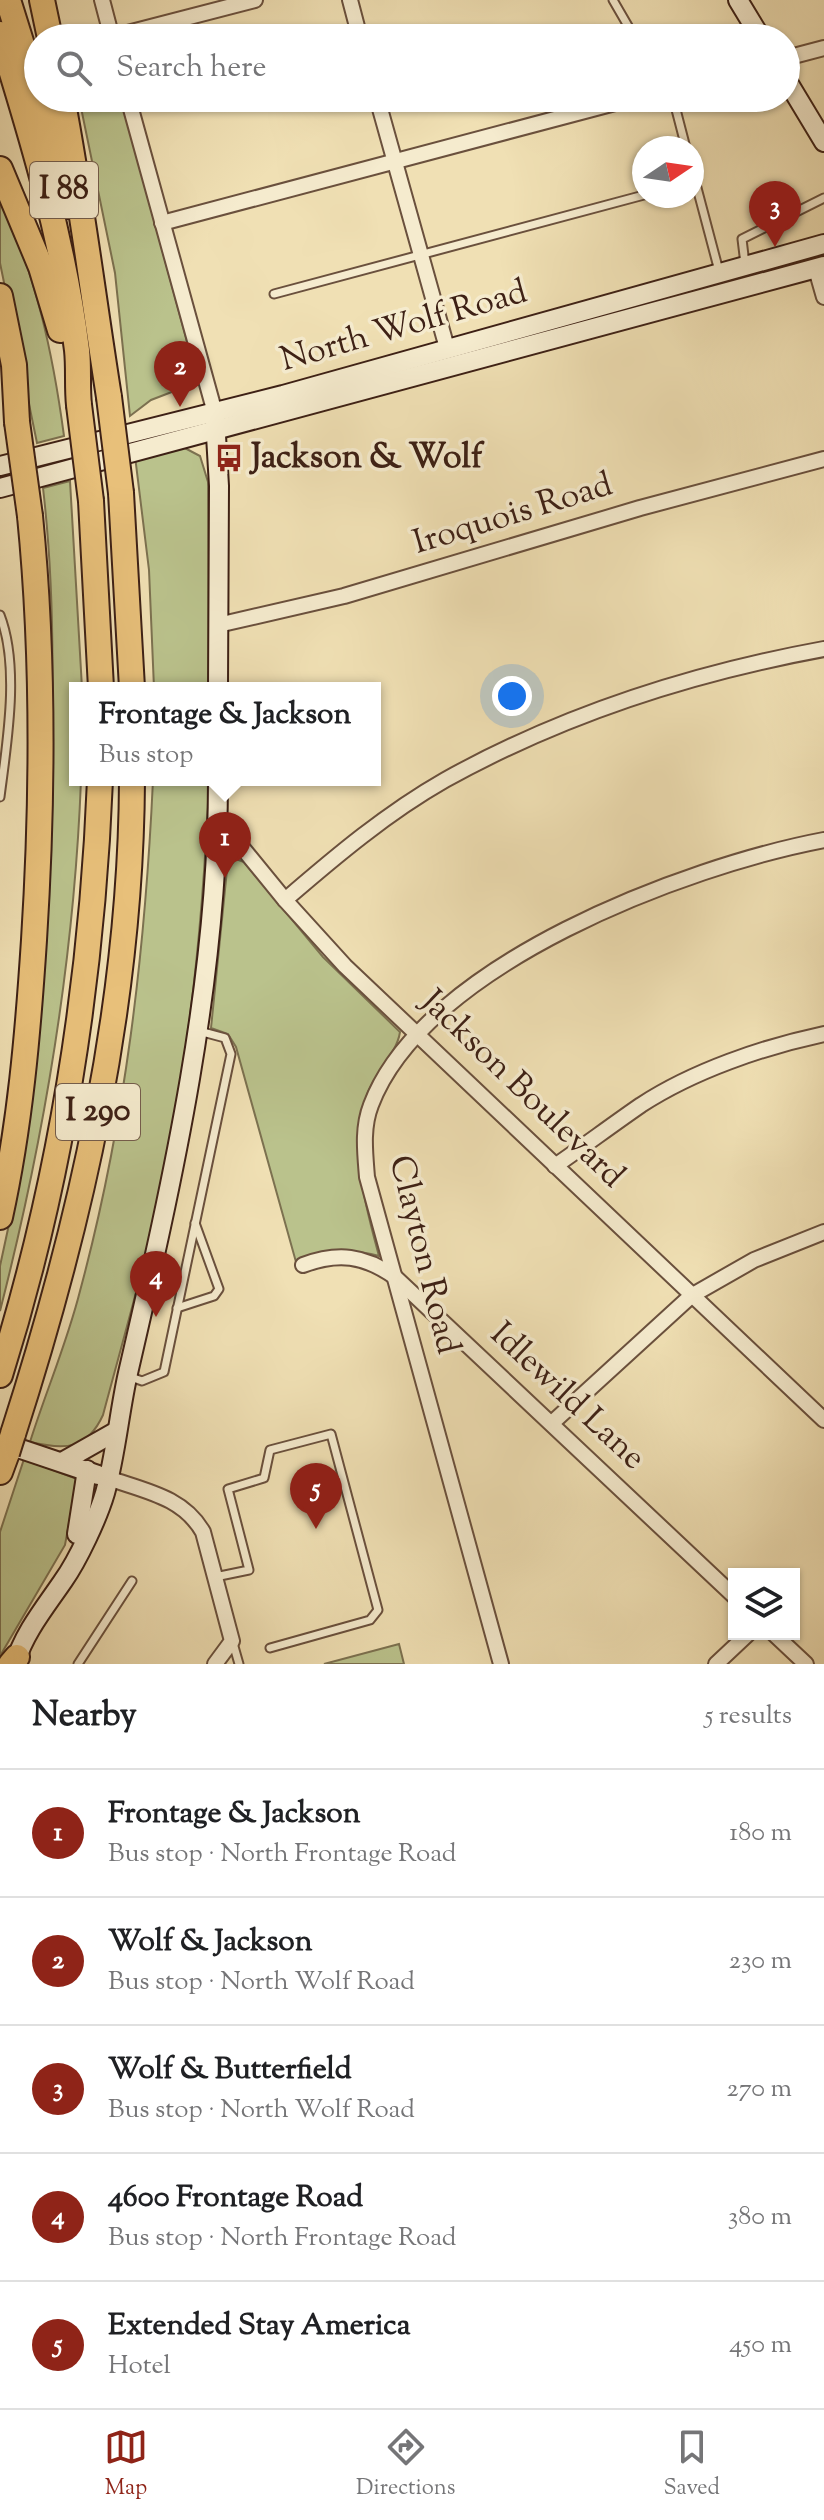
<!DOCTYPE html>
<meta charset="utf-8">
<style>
:root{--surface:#fff;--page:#f6f6f6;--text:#202124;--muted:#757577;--line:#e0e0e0;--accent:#8f2418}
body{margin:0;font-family:"Sorts Mill Goudy",serif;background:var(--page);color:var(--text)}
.controls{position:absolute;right:24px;bottom:24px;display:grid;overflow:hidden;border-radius:0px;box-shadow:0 2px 6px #0004}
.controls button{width:72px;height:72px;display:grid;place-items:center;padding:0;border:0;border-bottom:2px solid var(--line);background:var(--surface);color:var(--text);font:40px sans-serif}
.compass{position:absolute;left:632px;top:136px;width:72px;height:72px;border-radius:50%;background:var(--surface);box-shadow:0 2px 6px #0004;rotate:77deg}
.you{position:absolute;left:512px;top:696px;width:28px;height:28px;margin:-20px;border:6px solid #fff;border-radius:50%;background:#1a73e8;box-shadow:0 0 0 12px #1a73e833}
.badge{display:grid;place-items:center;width:52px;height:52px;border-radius:50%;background:var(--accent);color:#fff;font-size:26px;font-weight:700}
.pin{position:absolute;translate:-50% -66px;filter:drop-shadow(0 2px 4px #0008)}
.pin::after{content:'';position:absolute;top:42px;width:28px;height:24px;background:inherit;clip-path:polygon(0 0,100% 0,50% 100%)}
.popup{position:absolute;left:69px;top:682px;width:312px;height:104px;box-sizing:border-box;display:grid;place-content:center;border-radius:0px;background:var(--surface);filter:drop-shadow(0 2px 6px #0005);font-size:26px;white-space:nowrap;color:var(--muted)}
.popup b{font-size:30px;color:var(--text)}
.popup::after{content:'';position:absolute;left:50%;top:100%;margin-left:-16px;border:16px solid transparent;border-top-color:var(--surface)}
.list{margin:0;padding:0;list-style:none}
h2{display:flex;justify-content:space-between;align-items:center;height:104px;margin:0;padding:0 32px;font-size:34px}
h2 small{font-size:26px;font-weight:400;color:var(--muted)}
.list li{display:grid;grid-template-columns:52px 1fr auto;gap:24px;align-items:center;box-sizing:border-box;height:128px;padding:0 32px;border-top:2px solid var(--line)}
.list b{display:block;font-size:30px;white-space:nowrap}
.list p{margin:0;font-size:26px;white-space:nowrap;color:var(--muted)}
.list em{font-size:26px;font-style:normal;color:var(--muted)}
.icon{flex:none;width:44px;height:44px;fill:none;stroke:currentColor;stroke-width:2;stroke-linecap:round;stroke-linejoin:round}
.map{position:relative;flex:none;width:824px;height:1664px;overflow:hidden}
.search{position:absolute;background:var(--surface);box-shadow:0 2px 6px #0004;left:24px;right:24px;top:24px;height:88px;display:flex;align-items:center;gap:20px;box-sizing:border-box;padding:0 28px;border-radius:44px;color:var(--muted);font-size:30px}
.sheet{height:744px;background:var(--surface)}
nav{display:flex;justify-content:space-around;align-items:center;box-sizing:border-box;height:112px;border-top:2px solid var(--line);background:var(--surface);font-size:22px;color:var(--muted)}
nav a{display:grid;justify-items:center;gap:4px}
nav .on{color:var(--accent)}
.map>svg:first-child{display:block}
.green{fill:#bac28c;stroke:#7c7150;stroke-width:2}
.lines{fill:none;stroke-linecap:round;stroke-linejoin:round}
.service-casing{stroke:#6a503d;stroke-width:11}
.minor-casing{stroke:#6a503d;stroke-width:18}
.secondary-casing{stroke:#3d2015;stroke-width:22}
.motorway-casing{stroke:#3d2015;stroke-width:28}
.service{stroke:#f5ebce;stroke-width:7}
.minor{stroke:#f5ebce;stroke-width:14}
.secondary{stroke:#f5ebce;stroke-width:18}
.motorway{stroke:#e8c07a;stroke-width:24}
.motorway-bridge-casing{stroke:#3d2015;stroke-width:28;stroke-linecap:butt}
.motorway-bridge{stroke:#e8c07a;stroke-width:24}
.labels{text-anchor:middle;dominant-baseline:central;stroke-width:7;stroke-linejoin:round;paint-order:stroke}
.shield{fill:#f5ebce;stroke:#745d4c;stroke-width:2}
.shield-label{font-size:32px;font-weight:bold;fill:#3d2015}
.street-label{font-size:34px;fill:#3d2015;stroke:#f5ebce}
.poi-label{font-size:34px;font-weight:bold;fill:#3d2015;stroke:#f5ebce;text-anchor:start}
</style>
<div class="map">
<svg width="824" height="1664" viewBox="0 0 824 1664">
<rect width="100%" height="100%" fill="#f0e0b4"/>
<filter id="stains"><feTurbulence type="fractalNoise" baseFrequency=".0025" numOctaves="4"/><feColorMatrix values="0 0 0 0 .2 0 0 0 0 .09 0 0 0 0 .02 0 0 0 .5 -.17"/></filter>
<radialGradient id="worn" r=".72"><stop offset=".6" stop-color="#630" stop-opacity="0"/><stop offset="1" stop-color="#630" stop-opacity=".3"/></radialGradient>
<g class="green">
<path d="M79,98H121L198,382L151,400L130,416L115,273Z"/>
<path d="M0,199C36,274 53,354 64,436L37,443L0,263Z"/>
<path d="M181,446L200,456L208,482L209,688H154L149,570L135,456Z"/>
<path d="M70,481L82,688H75V780H81C74,962 45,1135 0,1311V1266L14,1201C33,969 70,719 43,488Z"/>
<path d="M153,780H209C204,906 192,1031 168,1155C151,1243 126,1329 103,1415C87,1450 65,1450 30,1442C46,1391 67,1343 80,1291C125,1124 145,953 153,780Z"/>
<path d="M236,859L244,862L323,957L400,1032C397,1053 376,1072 368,1092C347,1143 365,1204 379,1256C350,1248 323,1251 296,1262L236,1047L228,1034L211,1028L227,870Z"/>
<path d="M24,1459L77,1479L65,1545L0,1656V1532Z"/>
<path d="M399,1644L404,1664H324Z"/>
</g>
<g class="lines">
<defs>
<g id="service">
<path d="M613,0L635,38"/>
<path d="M673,98L686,148"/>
<path d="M692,169L719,271"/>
<path d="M745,264L742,239L824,198"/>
<path d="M274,294L644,195"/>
<path d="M0,615C20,667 7,742 0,797"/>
<path d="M177,1308L214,1296L219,1289L195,1223"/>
<path d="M128,1376L142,1381L164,1372L231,1054L225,1038L199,1031"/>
<path d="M215,1577L249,1570L228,1489L264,1478L270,1450L331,1434L378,1610L370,1620L270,1648"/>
<path d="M233,1643L239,1664"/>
<path d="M78,1664L132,1581"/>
</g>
<g id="minor">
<path d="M102,0L112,38"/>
<path d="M350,0L360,38"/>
<path d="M112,37L255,0"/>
<path d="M786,58L824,48"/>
<path d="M128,98L215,413"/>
<path d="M377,98L447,348"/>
<path d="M162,223L634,98"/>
<path d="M816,269L824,297"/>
<path d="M218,625L344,596L640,508L824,459"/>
<path d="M218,818L285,900L345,966L824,1420"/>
<path d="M285,900C336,856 387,813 445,780C562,715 693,673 824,649"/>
<path d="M555,1166C584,1146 612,1125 641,1105C693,1071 763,1047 824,1034"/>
<path d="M303,1265C338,1252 364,1255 395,1277L734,1596"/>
<path d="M552,1423L691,1296L754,1260L824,1232"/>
<path d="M108,1478C145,1491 183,1497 203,1532L232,1641L215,1664"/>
<path d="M774,1634L806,1664"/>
<path d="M501,1664L367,1177C365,1152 362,1128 371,1105C424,964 687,866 824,840"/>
<path d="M716,1664L748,1634"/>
</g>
<g id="secondary">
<path d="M738,0L761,38"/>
<path d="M786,79L824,142"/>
<path d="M215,419L219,486L218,688"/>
<path d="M0,466L283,395L824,244"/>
<path d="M0,488L824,266"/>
<path d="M0,1442L98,1475"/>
<path d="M62,1462L115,1432"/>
<path d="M77,1534L87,1470"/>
<path d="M15,1664C23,1634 46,1606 63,1581C78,1560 98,1517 105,1493C116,1454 119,1413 128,1373C173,1179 218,981 218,780"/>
</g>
<g id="motorway">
<path d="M8,0L38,96"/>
<path d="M42,0L50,38"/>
<path d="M0,34C32,137 64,243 77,350C79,368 77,387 79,405"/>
<path d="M38,98L68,206"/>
<path d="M62,98C81,197 93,297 109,397"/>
<path d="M0,169L41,267L60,330"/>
<path d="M0,296L14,365L17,422"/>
<path d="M121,493L132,688"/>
<path d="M91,501L101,688"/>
<path d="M0,1217C20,1126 28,1033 34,940C43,798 44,657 30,516"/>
<path d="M0,1375C61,1181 92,982 100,780"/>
<path d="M13,1434C81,1223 131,1004 132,780"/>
<path d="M0,1472L7,1453"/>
<path d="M11,1664L17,1657"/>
</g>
</defs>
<use href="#service" class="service-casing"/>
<use href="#minor" class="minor-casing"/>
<use href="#secondary" class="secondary-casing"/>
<use href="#motorway" class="motorway-casing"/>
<use href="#service" class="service"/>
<use href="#minor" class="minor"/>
<use href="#secondary" class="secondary"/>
<use href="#motorway" class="motorway"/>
<defs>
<g id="motorway-bridge">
<path d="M109,397L121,493"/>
<path d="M79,405L91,501"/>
<path d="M17,422L30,516"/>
<path d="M7,1453L13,1434"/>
</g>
</defs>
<use href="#motorway-bridge" class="motorway-bridge-casing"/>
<use href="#motorway-bridge" class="motorway-bridge"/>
</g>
<defs>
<symbol id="bus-bare" viewBox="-9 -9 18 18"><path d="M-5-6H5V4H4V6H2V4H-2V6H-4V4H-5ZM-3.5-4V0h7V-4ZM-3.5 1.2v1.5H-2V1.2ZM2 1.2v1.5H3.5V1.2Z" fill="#8f2418" stroke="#f5ebce" stroke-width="2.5" paint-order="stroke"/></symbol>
</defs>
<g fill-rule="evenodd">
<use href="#bus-bare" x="209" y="438" width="40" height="40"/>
</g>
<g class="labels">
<g class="shield">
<rect x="30" y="162" width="68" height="56" rx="6"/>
<rect x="56" y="1084" width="84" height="56" rx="6"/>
</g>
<g class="shield-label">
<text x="64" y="190">I 88</text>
<text x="98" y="1112">I 290</text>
</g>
<g class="street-label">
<text transform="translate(404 327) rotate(-16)">North Wolf Road</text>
<text transform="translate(513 515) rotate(-17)">Iroquois Road</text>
<text transform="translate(522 1090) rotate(44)">Jackson Boulevard</text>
<text transform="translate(423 1255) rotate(76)">Clayton Road</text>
<text transform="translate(567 1397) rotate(43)">Idlewild Lane</text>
</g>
<g class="poi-label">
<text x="251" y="458">Jackson &amp; Wolf</text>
</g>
</g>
<rect width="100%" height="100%" filter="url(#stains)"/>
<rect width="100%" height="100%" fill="url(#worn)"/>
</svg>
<div class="controls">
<button><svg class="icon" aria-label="layers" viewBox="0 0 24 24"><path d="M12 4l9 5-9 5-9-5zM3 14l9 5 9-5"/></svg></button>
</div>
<svg class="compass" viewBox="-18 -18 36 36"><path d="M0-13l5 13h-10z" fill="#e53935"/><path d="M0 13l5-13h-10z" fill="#757577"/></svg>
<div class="you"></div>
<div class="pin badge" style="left:225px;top:878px">1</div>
<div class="popup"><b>Frontage &amp; Jackson</b>Bus stop</div>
<div class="pin badge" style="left:180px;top:407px">2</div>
<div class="pin badge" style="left:775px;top:247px">3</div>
<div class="pin badge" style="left:156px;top:1317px">4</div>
<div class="pin badge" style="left:316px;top:1529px">5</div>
<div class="search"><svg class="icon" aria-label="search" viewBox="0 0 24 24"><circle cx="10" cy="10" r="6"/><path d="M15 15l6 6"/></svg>Search here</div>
</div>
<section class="sheet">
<h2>Nearby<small>5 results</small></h2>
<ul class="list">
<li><span class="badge">1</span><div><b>Frontage &amp; Jackson</b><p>Bus stop · North Frontage Road</p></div><em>180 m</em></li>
<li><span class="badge">2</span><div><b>Wolf &amp; Jackson</b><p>Bus stop · North Wolf Road</p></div><em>230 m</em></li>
<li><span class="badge">3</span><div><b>Wolf &amp; Butterfield</b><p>Bus stop · North Wolf Road</p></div><em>270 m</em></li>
<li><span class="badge">4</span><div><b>4600 Frontage Road</b><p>Bus stop · North Frontage Road</p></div><em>380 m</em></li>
<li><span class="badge">5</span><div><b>Extended Stay America</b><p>Hotel</p></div><em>450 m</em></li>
</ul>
</section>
<nav>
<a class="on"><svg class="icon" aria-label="map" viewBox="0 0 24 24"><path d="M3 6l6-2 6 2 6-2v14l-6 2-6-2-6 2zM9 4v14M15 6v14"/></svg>Map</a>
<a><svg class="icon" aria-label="directions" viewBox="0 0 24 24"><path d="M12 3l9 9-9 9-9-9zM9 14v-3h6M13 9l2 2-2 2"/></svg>Directions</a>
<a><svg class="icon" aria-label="saved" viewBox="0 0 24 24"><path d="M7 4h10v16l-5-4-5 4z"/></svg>Saved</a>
</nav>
